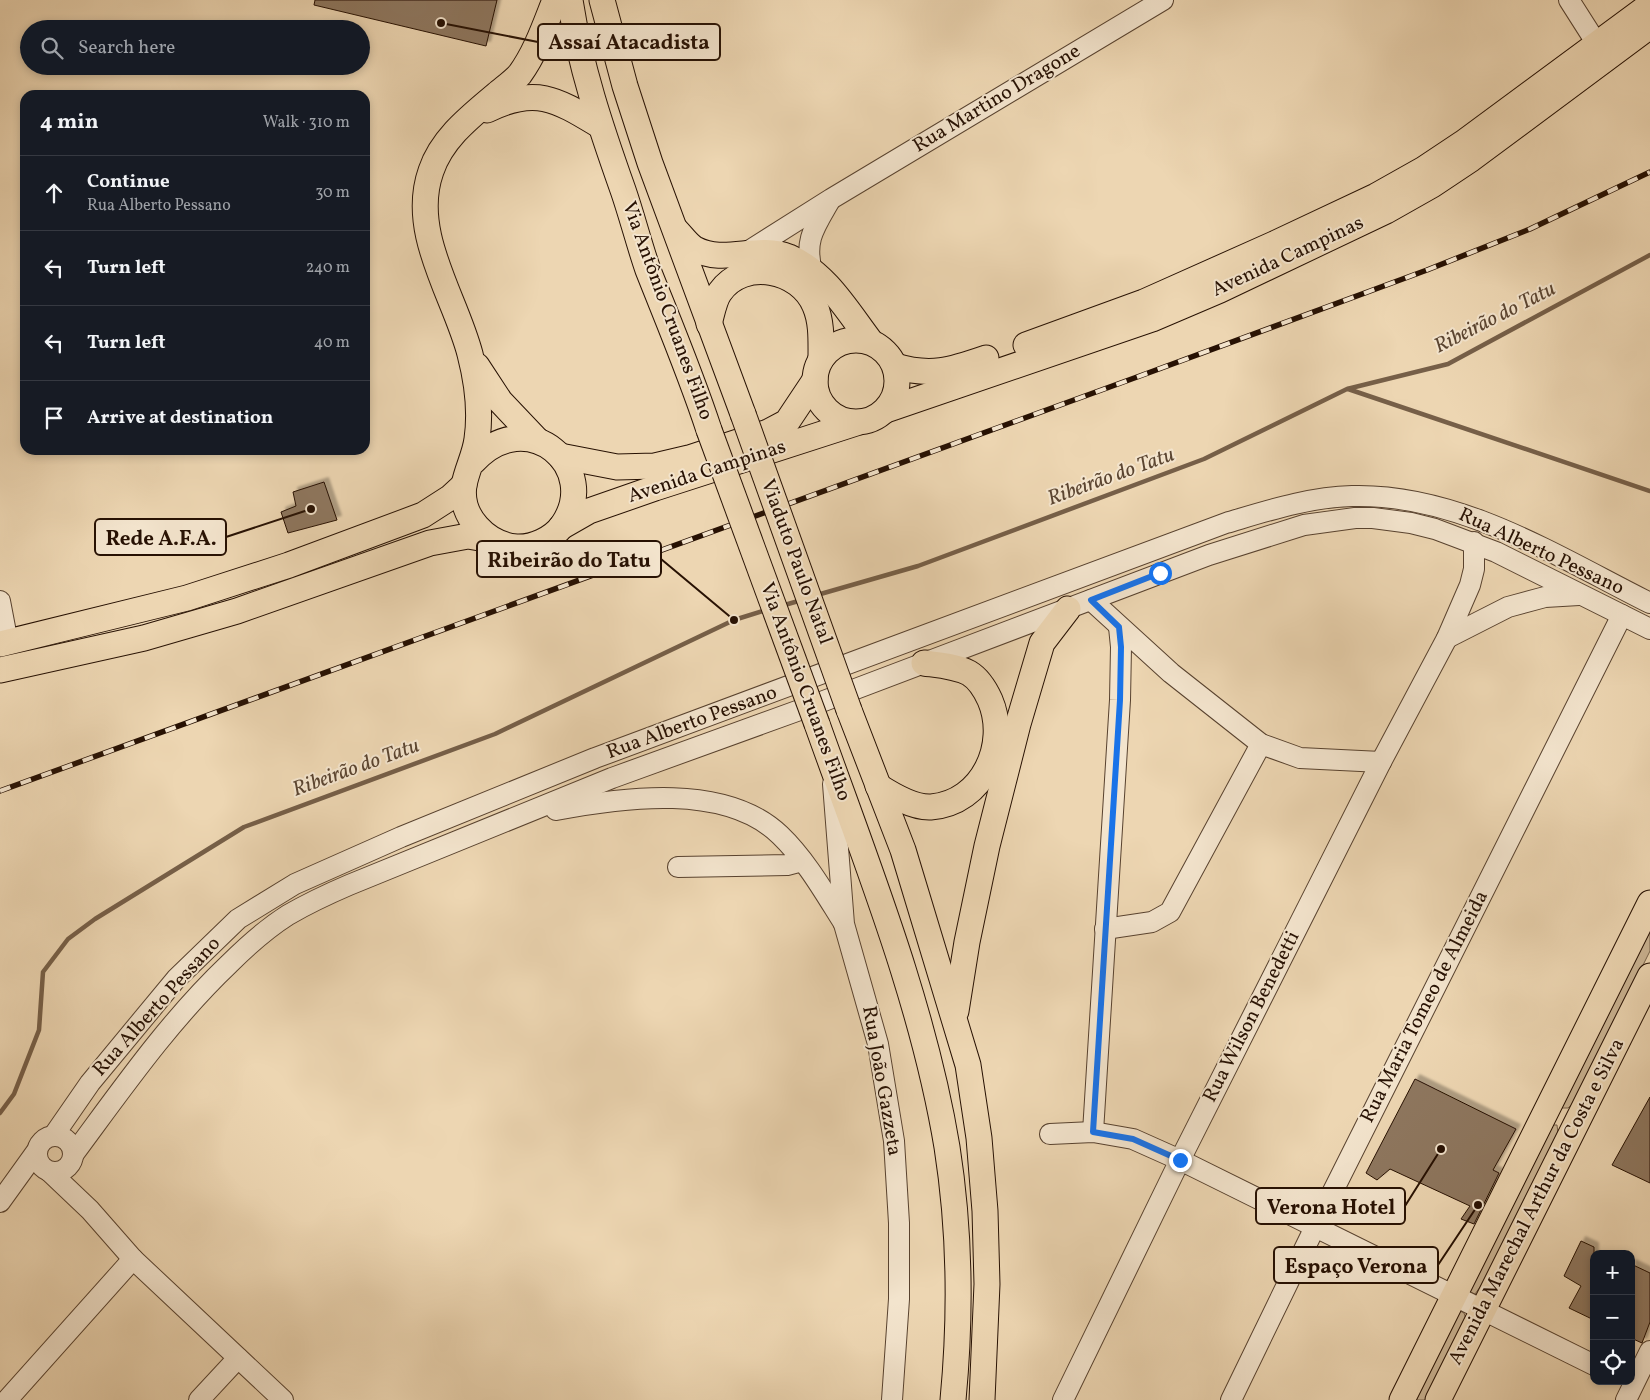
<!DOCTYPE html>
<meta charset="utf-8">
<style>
:root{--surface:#171b24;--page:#242831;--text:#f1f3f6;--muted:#9ea1a6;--line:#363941}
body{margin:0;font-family:Vollkorn,serif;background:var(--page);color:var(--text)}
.controls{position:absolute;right:15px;bottom:15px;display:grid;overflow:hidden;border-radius:10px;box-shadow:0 2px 8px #0003}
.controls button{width:45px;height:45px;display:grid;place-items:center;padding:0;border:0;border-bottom:1px solid var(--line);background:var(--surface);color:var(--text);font:25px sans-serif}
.stop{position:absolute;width:15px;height:15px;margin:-11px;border:4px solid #1a73e8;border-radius:50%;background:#fff}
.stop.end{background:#1a73e8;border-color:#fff;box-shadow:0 1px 5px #0008}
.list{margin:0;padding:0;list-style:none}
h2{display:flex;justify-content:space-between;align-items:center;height:65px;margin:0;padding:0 20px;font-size:21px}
h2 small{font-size:16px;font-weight:400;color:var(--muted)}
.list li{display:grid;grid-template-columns:32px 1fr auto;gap:15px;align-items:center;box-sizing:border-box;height:75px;padding:0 20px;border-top:1px solid var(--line)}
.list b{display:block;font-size:19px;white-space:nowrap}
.list p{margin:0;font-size:16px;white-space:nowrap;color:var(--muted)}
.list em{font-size:16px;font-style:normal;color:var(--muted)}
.icon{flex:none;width:28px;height:28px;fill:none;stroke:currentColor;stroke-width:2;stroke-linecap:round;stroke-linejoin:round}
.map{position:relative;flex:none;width:1650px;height:1400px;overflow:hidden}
.search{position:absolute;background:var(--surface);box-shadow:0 2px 8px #0003;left:20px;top:20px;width:350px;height:55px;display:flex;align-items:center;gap:12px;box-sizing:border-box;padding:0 18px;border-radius:28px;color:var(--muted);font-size:19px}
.panel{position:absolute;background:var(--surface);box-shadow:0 2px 8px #0003;left:20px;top:90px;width:350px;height:365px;border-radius:15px}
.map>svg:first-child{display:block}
.green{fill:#cbb594;stroke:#79634c}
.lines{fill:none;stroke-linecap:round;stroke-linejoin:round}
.stream{stroke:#765f48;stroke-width:4.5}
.building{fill:#8e775e;stroke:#271103;filter:url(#shadow)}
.minor-casing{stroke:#58422f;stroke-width:22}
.major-casing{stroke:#271103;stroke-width:27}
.minor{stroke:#f3e4cd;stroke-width:20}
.major{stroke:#edd6b2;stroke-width:25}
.rail-casing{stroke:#271103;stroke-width:5.5}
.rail{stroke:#f3e4cd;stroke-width:4;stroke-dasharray:11;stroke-linecap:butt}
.major-bridge-casing{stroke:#271103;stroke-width:27;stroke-linecap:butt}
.major-bridge{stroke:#edd6b2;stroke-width:25}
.route{stroke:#1a73e8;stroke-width:6}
.labels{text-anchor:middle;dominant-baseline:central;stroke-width:4;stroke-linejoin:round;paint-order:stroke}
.street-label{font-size:20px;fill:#271103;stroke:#f3e4cd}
.water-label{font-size:21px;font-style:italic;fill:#5b4531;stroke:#f3e4cd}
.leader{fill:none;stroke:#271103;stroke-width:2}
.callout-dot{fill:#271103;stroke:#f3e4cd;stroke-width:2}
.callout{fill:#f3e4cd;stroke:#271103;stroke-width:2}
.callout-label{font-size:21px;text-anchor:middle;font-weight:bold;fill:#271103}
</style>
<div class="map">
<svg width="1650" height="1400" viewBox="0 0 1650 1400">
<defs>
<filter id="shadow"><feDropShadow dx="4.5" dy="-4.5" stdDeviation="1" flood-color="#0004"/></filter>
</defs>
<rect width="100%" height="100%" fill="#edd6b2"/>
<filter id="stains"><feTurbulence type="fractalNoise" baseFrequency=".004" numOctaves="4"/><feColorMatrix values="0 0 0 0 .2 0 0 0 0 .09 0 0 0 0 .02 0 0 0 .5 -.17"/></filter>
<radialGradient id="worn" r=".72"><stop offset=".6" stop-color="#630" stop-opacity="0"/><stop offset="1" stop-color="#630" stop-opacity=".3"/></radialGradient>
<g class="green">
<path d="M1650,922V951L1575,1102L1568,1108H1562L1561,1102Z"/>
<path d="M1551,1125H1557L1558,1133L1485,1280L1475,1294L1470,1292L1469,1287Z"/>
<path d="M1460,1311L1464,1313L1466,1319L1427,1400H1413Z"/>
</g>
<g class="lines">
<g class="stream">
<path d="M1348,389L1650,491"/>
<path d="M817,595L918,566L1204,459L1347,389L1448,364L1650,255"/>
<path d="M781,606L802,600"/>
<path d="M0,1113L14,1094L39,1030L43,972L68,939L95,919L244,827L495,734L734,620L766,610"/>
</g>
</g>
<g class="building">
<path d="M315,0H497L486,46L314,5Z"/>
<path d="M324,482L337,520L288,533L281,512L296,506L293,492Z"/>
<path d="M1415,1079L1516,1129L1493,1170L1499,1173L1474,1224L1461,1219L1470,1206L1390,1169L1377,1180L1366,1173Z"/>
<path d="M1650,1097V1183L1612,1165Z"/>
<path d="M1581,1241L1594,1247V1320L1569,1308L1581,1286L1564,1276Z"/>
<path d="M1631,1264L1650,1273V1322L1642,1343L1631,1338Z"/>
</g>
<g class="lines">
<defs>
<g id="minor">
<path d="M1569,0L1604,55"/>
<path d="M744,254L831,199L1163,0"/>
<path d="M812,271C804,241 814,228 829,202"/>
<path d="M1091,600L1171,673L1261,744L1300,758L1381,762"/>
<path d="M0,601L8,643"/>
<path d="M1447,638L1508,607L1545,597L1579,595"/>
<path d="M833,784L844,924L878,1044L894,1141L899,1223V1299L892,1400"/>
<path d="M556,810C624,797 726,783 780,835C806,860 824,892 843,922"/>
<path d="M678,867L787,865L802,861"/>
<path d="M1105,929L1152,922L1170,912L1261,744"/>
<path d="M1093,1132L1120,700L1121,647L1119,627"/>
<path d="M1050,1134L1093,1132L1133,1139L1180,1160L1594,1365"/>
<path d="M54,1135L90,1083L176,979L238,919L295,884L401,837L595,758L1226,523C1267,511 1309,497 1352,496C1459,493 1558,557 1650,603"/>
<circle cx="55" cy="1154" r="18"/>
<path d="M73,1155C122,1089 169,1021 229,964C247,946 266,929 288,915C307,904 328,894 349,885L612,778L808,707L1209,555L1304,525L1355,518H1373L1411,523L1435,529L1496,552L1650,629"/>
<path d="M50,1172L90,1210L133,1259L283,1400"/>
<path d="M0,1202L36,1152"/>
<path d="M7,1400L133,1259"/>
<path d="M199,1400L238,1358"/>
<path d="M1063,1400L1180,1160L1381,762L1447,638L1470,585L1474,569V542"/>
<path d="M1231,1400L1315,1227L1622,615"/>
<path d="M1626,1400L1650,1351"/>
</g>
<g id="major">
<path d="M570,0C580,66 601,128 623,190C632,216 639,244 648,270C669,323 691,375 709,430"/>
<path d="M602,0L625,86L650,163L743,414"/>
<path d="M487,110C535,86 556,99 599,125"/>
<path d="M676,230C682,236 688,245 695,249C725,265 757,244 789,257C826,273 848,312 871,342"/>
<path d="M709,324C712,314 714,300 720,292C744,258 800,269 815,306C822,322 821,341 821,359"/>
<circle cx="856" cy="381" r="41"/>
<path d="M1026,345L1144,302L1274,244L1376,196L1424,169L1463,143L1650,5"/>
<path d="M477,366L500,401L537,440"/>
<path d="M895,366C931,377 951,370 986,358"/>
<path d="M886,410L1152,319L1220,290L1386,211L1432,185L1471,159L1650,26"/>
<path d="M560,456L617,467L655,466L689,458L768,432L787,422L815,380"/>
<path d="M473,462C527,402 603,468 562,526C552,539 533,548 516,547C487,544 459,517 464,485C467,469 475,455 477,439C481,411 477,381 470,354C455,296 409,233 431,171C442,138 471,116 497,94C504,88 514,81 520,74C536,52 545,25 555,0"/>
<path d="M561,527L589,511L655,488L856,423"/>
<path d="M0,644L187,598L289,565L423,515L451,497L464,485"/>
<path d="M0,670L144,638L237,611L430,543L468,536L491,540"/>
<path d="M849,710L903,850L968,1065L979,1138L985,1211L987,1284L982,1400"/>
<path d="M817,724C866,862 923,1002 947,1147C960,1230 961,1316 953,1400"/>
<path d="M878,786C892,795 913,808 931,807C983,803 1009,744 990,700C985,689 979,679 969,673C955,666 939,665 924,663"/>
<path d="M956,1011L967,942L987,846L1018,724L1042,643L1068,609"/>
<path d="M1402,1400L1650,903"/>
<path d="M1438,1400L1650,976"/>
</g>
</defs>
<use href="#minor" class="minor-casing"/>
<use href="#major" class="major-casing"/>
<use href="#minor" class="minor"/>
<use href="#major" class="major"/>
<defs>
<path id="rail" d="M0,791L1148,373L1427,270L1530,229L1650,172"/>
</defs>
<use href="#rail" class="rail-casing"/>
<use href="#rail" class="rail"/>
<defs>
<g id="major-bridge">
<path d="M743,414L849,710"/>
<path d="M709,430L817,724"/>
</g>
</defs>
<use href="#major-bridge" class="major-bridge-casing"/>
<use href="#major-bridge" class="major-bridge"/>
</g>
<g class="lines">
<path class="route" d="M1160,573L1091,600L1119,627L1121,647L1120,700L1093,1132L1133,1139L1180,1160"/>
</g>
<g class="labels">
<g class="street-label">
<text transform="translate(997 99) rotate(-31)">Rua Martino Dragone</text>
<text transform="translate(1288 257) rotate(-25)">Avenida Campinas</text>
<text transform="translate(667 311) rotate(70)">Via Antônio Cruanes Filho</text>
<text transform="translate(707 472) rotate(-18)">Avenida Campinas</text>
<text transform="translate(1541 552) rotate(25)">Rua Alberto Pessano</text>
<text transform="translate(796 562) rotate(70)">Viaduto Paulo Natal</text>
<text transform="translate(805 692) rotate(70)">Via Antônio Cruanes Filho</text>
<text transform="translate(692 723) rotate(-20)">Rua Alberto Pessano</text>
<text transform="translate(157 1007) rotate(-48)">Rua Alberto Pessano</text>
<text transform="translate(1425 1007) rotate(-63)">Rua Maria Tomeo de Almeida</text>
<text transform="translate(1252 1017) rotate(-63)">Rua Wilson Benedetti</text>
<text transform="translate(881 1081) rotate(80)">Rua João Gazzeta</text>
<text transform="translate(1537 1202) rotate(-63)">Avenida Marechal Arthur da Costa e Silva</text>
</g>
<g class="water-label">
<text transform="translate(1495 318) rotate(-27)">Ribeirão do Tatu</text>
<text transform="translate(1111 477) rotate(-20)">Ribeirão do Tatu</text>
<text transform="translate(356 768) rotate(-20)">Ribeirão do Tatu</text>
</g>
</g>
<path class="leader" d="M441 23L538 42M311 509L226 537M734 620L661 559M1441 1149L1405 1206M1478 1205L1438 1265"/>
<g class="callout-dot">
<circle cx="441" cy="23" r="5"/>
<circle cx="311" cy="509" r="5"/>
<circle cx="734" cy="620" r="5"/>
<circle cx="1441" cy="1149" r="5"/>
<circle cx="1478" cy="1205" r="5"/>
</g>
<g class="callout">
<rect x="538" y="24" width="182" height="36" rx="5"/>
<rect x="95" y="519" width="131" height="36" rx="5"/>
<rect x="477" y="541" width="184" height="36" rx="5"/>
<rect x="1256" y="1188" width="149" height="36" rx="5"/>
<rect x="1274" y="1247" width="164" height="36" rx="5"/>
</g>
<g class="callout-label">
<text x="629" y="49">Assaí Atacadista</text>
<text x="161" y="545">Rede A.F.A.</text>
<text x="569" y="567">Ribeirão do Tatu</text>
<text x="1331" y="1214">Verona Hotel</text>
<text x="1356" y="1273">Espaço Verona</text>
</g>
<rect width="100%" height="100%" filter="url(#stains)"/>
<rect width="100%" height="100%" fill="url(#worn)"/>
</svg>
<div class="controls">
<button>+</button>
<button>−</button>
<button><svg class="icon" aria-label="locate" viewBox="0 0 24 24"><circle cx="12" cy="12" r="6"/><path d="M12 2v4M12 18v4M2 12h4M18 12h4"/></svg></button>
</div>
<div class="stop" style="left:1160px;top:573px"></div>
<div class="stop end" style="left:1180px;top:1160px"></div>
<div class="search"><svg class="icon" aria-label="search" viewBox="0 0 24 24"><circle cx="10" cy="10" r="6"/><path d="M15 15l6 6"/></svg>Search here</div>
<section class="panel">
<h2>4 min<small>Walk · 310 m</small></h2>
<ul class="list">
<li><svg class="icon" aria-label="ahead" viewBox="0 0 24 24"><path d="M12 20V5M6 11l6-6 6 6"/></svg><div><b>Continue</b><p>Rua Alberto Pessano</p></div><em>30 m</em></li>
<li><svg class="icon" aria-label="left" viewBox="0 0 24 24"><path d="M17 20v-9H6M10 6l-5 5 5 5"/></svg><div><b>Turn left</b></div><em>240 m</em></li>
<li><svg class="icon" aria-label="left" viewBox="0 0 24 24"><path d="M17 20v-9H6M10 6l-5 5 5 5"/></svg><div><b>Turn left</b></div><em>40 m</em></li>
<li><svg class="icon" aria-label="arrive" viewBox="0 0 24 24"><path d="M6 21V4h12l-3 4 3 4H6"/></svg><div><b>Arrive at destination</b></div></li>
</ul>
</section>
</div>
